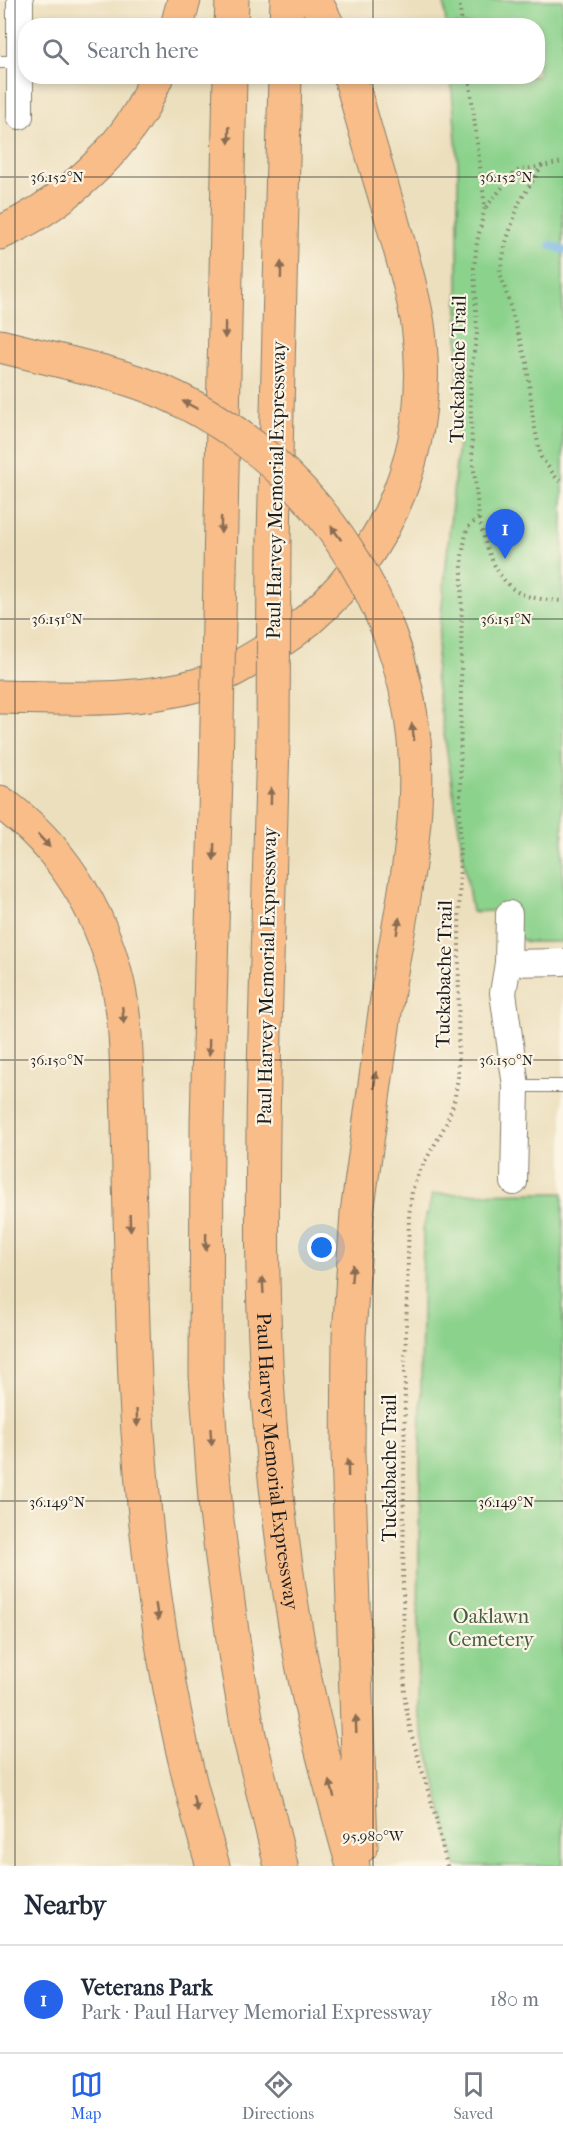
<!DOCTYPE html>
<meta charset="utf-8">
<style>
:root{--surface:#fff;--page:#f6f6f7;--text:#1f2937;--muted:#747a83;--line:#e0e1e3;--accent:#2563eb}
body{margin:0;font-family:"IM FELL French Canon",serif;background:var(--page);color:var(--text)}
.you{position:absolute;left:322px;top:1248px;width:21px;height:21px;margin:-15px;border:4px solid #fff;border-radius:50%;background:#1a73e8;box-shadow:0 0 0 9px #1a73e833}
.badge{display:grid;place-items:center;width:39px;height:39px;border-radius:50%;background:var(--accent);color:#fff;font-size:20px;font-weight:700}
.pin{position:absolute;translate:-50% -50px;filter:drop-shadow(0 2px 3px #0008)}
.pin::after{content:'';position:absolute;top:32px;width:21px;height:18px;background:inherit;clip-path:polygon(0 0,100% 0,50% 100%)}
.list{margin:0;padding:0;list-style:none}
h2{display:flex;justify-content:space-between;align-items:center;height:78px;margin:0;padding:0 24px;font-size:26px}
h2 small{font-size:20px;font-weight:400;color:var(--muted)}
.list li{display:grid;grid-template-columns:39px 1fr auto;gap:18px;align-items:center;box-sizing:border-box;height:108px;padding:0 24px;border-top:2px solid var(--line)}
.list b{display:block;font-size:22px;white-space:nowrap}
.list p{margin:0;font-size:20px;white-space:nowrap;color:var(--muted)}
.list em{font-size:20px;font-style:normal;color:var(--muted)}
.icon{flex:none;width:33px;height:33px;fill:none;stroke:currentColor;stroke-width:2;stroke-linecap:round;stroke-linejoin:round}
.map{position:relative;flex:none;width:563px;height:1866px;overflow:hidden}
.search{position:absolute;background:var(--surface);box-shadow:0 3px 9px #0003;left:18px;right:18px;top:18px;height:66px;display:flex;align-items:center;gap:15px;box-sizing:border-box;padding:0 21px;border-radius:24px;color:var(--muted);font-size:22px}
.sheet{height:186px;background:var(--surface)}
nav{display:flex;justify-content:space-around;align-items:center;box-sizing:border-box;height:84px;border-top:2px solid var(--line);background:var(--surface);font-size:16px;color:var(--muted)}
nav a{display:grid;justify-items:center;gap:3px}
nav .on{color:var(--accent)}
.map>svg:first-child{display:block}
.green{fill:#8bd28c;stroke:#547754;stroke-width:1.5}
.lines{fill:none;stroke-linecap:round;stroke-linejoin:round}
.stream{stroke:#6fb1e4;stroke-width:8}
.service-casing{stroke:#847e6c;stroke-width:14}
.minor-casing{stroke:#847e6c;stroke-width:28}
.motorway-casing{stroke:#847e6c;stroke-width:35}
.path{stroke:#847e6c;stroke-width:4;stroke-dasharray:1.5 4.5;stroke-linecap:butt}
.service{stroke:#fff;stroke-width:12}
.minor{stroke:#fff;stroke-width:26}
.motorway{stroke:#f8bd89;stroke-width:33}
.motorway-bridge-casing{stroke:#847e6c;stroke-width:35;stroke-linecap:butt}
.motorway-bridge{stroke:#f8bd89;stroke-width:33}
.oneway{fill:#8a6c52}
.ticks{fill:none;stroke:#1c1c1c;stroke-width:1.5;stroke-opacity:0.45}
.labels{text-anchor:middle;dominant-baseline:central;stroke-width:4.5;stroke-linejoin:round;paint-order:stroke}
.street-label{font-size:20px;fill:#1c1c1c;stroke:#fcf5e5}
.park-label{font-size:20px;fill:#435c43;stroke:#fcf5e5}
.ticks-label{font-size:15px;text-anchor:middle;fill:#1c1c1c;stroke:#fcf5e5;stroke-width:4.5;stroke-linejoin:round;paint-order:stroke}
</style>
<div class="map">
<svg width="563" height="1866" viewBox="0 0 563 1866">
<rect width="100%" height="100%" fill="#fcf5e5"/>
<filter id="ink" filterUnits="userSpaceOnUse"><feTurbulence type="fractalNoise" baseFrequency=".0167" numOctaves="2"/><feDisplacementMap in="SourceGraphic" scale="12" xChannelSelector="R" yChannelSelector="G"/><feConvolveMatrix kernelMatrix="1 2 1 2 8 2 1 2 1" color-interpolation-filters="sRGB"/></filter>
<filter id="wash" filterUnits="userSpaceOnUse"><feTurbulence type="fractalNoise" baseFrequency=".008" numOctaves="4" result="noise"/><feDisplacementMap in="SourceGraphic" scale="24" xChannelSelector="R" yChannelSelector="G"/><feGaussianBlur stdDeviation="1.35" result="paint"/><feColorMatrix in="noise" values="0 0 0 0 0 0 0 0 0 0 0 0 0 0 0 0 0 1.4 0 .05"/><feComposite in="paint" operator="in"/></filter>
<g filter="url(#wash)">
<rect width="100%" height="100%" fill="#ecdfbd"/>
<g class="green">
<path d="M444,0H563V942H527L519,938L513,910L472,912L435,676L458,443V165L451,77L538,76V26L446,25Z"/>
<path d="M563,1193V1866H456L417,1709L423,1228L433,1194Z"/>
</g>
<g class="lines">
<path class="stream" d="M551,245L563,250"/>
</g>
</g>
<g filter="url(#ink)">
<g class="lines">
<defs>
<g id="service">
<path d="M0,62H19"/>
<path d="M516,1086H563"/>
</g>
<g id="minor">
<path d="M20,116V0"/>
<path d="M509,914L508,963L503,993L516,1086L514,1182"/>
<path d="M508,963L563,962"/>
</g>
<g id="motorway">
<path d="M315,0L328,26"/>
<path d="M177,26L184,0"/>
<path d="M231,26L232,0"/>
<path d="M286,26L287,0"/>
<path d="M0,233C56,208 109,163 141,110C147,99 152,87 157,76"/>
<path d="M0,346L69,363"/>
<path d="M274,539L285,76"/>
<path d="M220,571L230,76"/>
<path d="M0,697C67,698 135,703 201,684C225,676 248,662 270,648C381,577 436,455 418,324C412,287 400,250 390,213C376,168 363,122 350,76"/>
<path id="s1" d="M273,742C270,839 268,936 265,1032C261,1190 259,1348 278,1504C285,1564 294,1625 306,1684C319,1745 336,1806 353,1866"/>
<path d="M216,773L207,1123L206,1376L216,1513L235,1654L249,1735L281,1866"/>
<path d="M0,802C60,844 100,909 117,980C128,1025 126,1073 128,1119C129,1188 131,1257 133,1326C138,1508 160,1691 213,1866"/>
<path d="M361,1846L348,1453L349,1336L357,1213L389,984"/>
</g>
</defs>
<use href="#service" class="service-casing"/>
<use href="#minor" class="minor-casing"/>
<use href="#motorway" class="motorway-casing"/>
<g class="path">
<path d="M459,0L462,26"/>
<path d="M542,165L519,203L506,242L500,272L527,363L533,419L541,457L557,479L563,483"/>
<path d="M486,207L516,171L563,162"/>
<path d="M479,519C485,543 493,573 513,589C526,599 548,600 563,601"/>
<path d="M447,1866L435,1814L411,1733L405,1701L403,1591L405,1373L409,1215L412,1191L418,1174L446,1124L454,1102L458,1077L462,556L467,528L479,518L472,452L470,379L477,333L474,268L477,242L485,207L469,76"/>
</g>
<use href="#service" class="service"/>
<use href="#minor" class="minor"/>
<use href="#motorway" class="motorway"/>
<defs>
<g id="motorway-bridge">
<path d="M69,363C105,372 142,381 176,398C309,462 400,595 414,740C422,821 402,904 389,984"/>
<path d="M273,742L274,539"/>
<path d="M216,773L220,571"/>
</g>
</defs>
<use href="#motorway-bridge" class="motorway-bridge-casing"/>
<use href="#motorway-bridge" class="motorway-bridge"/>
</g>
<defs><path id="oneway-solid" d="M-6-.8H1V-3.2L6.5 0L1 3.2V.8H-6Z" transform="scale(1.5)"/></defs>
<g class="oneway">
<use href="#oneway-solid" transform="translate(229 135) rotate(91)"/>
<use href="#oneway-solid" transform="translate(281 270) rotate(-89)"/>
<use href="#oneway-solid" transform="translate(225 330) rotate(91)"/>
<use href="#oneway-solid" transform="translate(190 405) rotate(-152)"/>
<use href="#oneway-solid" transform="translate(221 525) rotate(91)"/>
<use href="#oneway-solid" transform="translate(336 533) rotate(-126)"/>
<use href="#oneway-solid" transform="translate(413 732) rotate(-98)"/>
<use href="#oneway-solid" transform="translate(271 796) rotate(-89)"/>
<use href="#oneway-solid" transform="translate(44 841) rotate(47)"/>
<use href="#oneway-solid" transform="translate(214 852) rotate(91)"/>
<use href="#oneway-solid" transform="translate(398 926) rotate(-81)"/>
<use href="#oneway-solid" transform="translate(123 1015) rotate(85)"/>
<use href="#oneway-solid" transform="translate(209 1047) rotate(91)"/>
<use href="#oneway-solid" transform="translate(375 1080) rotate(-83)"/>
<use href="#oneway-solid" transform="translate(130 1223) rotate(88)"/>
<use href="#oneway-solid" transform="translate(206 1242) rotate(91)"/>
<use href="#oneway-solid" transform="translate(352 1273) rotate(-86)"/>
<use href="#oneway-solid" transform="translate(263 1285) rotate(-93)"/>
<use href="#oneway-solid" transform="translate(137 1418) rotate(87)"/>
<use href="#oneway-solid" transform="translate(211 1437) rotate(86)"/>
<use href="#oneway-solid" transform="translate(348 1468) rotate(-91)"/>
<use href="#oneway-solid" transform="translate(157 1612) rotate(81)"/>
<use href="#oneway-solid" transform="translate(356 1724) rotate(-92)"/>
<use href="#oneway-solid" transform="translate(332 1789) rotate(-105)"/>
<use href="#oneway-solid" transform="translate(195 1803) rotate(76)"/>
</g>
</g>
<path class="ticks" d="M15,0V1866M373,0V26M373,76V1866M0,177H563M0,619H563M0,1060H563M0,1501H563"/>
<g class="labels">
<g class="street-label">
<text transform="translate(458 369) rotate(-89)">Tuckabache Trail</text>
<text transform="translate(276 490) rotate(-89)">Paul Harvey Memorial Expressway</text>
<text transform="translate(444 974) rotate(-89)">Tuckabache Trail</text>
<text transform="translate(267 976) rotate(-89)">Paul Harvey Memorial Expressway</text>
<text stroke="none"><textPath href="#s1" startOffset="720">Paul Harvey Memorial Expressway</textPath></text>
<text transform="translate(389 1468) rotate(-90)">Tuckabache Trail</text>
</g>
<g class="park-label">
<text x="491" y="1616">Oaklawn<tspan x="491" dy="23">Cemetery</tspan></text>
</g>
</g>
<g class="ticks-label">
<text x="57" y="182">36.152°N</text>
<text x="506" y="182">36.152°N</text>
<text x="57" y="624">36.151°N</text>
<text x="506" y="624">36.151°N</text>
<text x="57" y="1065">36.150°N</text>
<text x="506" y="1065">36.150°N</text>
<text x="57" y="1507">36.149°N</text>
<text x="506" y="1507">36.149°N</text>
<text x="373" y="1841">95.980°W</text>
</g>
</svg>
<div class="you"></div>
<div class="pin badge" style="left:505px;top:559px">1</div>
<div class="search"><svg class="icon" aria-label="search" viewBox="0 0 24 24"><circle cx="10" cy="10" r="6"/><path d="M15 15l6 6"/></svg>Search here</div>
</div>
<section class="sheet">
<h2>Nearby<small></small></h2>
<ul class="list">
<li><span class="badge">1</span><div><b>Veterans Park</b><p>Park · Paul Harvey Memorial Expressway</p></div><em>180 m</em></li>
</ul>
</section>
<nav>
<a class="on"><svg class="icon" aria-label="map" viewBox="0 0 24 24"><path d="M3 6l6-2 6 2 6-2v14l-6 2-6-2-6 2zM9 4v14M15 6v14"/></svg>Map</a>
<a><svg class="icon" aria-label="directions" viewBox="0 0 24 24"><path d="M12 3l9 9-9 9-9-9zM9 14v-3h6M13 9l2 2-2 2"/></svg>Directions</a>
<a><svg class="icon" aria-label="saved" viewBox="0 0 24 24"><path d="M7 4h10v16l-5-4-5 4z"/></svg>Saved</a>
</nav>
